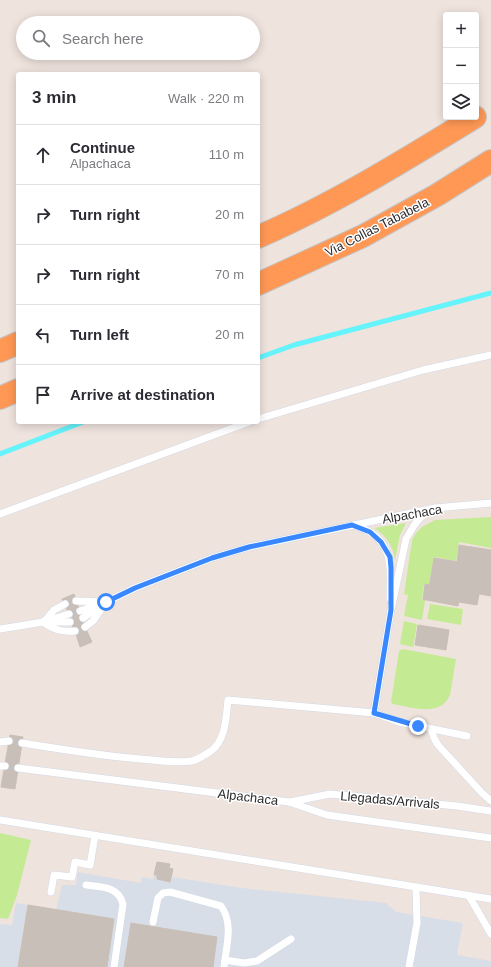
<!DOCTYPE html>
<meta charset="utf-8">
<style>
:root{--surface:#fff;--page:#f2f2f3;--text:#2b2b33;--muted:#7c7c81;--line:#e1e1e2}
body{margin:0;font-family:Arial,sans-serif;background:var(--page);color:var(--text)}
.controls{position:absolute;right:12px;top:12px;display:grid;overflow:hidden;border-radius:4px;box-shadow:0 2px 10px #0003}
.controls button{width:36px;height:36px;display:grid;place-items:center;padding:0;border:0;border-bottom:1px solid var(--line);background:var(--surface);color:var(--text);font:20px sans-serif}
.stop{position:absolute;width:12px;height:12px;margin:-9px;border:3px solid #3a88ff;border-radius:50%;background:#fff}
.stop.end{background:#3a88ff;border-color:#fff;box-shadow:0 1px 4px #0008}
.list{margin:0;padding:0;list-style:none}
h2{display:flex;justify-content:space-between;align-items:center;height:52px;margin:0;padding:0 16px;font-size:17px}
h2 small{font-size:13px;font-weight:400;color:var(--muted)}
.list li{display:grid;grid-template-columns:26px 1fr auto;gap:12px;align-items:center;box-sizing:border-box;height:60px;padding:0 16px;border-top:1px solid var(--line)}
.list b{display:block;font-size:15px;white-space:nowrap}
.list p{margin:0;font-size:13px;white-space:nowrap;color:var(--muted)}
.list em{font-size:13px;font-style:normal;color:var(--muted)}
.icon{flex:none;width:22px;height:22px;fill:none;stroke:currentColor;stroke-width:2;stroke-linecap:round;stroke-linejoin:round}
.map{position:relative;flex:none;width:491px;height:967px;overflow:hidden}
.search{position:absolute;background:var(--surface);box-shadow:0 2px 10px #0003;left:16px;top:16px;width:244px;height:44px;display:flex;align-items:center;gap:10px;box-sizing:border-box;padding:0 14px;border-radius:22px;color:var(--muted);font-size:15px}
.panel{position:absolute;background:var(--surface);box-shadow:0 2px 10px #0003;left:16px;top:72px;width:244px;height:352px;border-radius:4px}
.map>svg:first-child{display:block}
.airport{fill:#d8dee8}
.green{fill:#c4eb94}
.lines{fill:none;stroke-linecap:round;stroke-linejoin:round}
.stream{stroke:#65f3fc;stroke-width:5}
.building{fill:#c7bfb8;stroke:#cbbfb6}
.service-casing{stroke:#d2dae6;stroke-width:8}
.trunk-casing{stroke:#c4c4c4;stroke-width:24}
.service{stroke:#fff;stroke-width:7}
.trunk{stroke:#ff9855;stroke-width:22}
.route{stroke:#3a88ff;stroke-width:5}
.labels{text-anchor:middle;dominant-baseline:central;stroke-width:3;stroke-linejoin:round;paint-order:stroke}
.street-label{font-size:13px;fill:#2c2c2c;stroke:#fff}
</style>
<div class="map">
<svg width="491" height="967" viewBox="0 0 491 967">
<rect width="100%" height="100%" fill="#efe3dd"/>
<path class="airport" d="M157,862L170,864L169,868L173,869L172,877L242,888L386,903L396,912L463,923L457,955L491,961V967H0V924L12,925L16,903L56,910L62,885H76L78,872L141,883L142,877L153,879Z"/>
<g class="green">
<path d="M491,517V548L459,542L456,561L434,557L429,584H424L422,600L425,601L422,620L404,616L408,595L404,594L412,540L416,533L422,527L435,520Z"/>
<path d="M406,523L400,535L395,560C393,546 386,535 374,528Z"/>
<path d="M430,604L463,609L461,625L427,619Z"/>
<path d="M404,621L417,624L413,647L400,644Z"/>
<path d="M403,649L456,659L450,695C440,718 411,707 393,704L391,702L399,651Z"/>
<path d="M0,833L31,840L17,895L8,919L0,918Z"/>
</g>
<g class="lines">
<g class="stream">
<path d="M258,358L294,345L491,293"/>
<path d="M0,454L83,422"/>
</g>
</g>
<g class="building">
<path d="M459,545L491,550V596L461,591L465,563L457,562Z"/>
<path d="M434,558L465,563L458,606L427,600Z"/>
<path d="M425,584L430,585L427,600H423Z"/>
<path d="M461,591L479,594L477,605L459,602Z"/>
<path d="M74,594L85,627L92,642L80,647L75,631L70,622L69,614L62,599Z"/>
<path d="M418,625L449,630L446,650L415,645Z"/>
<path d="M10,735L23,737L15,789L1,787Z"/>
<path d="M157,862L170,864L169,868L173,869L170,882L157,879V875H154Z"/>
<path d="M28,905L114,919L107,967H18Z"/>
<path d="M131,923L217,937L213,967H124Z"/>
</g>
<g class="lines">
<defs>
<g id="service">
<path d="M258,419L423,370L491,355"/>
<path d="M0,514L249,422"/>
<path d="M353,525C358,527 365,529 370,532C395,548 390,573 390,598"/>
<path d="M76,601L102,602"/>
<path d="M80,611L106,602L135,588L212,558L249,547L435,508L491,503"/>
<path d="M83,618L98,608"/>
<path d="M43,622C55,630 60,632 75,631"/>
<path d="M44,622L54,610L65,604"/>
<path d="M51,622H70"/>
<path d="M85,627L93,621L106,602"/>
<path d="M0,629L43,622L69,614"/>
<path d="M374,713L391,610L406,539L415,524L421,517L431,511"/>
<path d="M431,729L434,738L438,745L482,793L491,801"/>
<path d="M0,742L9,741"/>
<path d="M22,743C65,750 108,757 152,760C165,761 179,763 192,761C199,759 205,755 211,751C226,740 226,717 228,700L374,713L399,722L467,736"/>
<path d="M0,766H5"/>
<path d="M18,768L289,802L327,815L491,838"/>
<path d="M290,802L330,794L457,806L491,811"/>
<path d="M0,820L491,899"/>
<path d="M86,885C101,887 118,886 123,904L114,967"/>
<path d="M51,892L54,875L72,877L75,862L90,865L95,836"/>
<path d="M469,896L491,934"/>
<path d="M153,922L158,898L163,893L170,892L221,906C234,924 226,947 224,967"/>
<path d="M225,960L244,963L257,961L291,939"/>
<path d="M409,967L417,923L416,887"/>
</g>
<g id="trunk">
<path d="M258,237C334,204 405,160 475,117"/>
<path d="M258,284L363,236L437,195L491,161"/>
<path d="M0,351L18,343"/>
<path d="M0,398L18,390"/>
</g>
</defs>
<use href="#service" class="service-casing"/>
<use href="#trunk" class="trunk-casing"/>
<use href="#service" class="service"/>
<use href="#trunk" class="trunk"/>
</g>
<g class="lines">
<path class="route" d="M106,602L135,588L212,558L249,547L352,525L370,532L381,542L390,557L391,568V610L374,713L418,726"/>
</g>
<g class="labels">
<g class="street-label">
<text transform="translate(377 227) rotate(-27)">Via Collas Tababela</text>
<text transform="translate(412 514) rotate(-10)">Alpachaca</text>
<text transform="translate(248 797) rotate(7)">Alpachaca</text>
<text transform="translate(390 800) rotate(5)">Llegadas/Arrivals</text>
</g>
</g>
</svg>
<div class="controls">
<button>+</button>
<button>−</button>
<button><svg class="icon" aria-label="layers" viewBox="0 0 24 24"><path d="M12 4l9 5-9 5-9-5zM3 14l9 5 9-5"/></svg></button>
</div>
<div class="stop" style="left:106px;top:602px"></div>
<div class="stop end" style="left:418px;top:726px"></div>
<div class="search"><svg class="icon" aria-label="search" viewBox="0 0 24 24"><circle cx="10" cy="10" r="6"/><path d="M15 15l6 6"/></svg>Search here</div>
<section class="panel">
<h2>3 min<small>Walk · 220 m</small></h2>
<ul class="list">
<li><svg class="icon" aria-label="ahead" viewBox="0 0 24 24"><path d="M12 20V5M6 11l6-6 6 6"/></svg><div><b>Continue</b><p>Alpachaca</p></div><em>110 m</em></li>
<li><svg class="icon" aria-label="right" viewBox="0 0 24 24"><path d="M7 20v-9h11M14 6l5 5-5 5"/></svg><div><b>Turn right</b></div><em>20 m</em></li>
<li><svg class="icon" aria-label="right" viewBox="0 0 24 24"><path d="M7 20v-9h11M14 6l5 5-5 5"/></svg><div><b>Turn right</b></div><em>70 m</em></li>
<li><svg class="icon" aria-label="left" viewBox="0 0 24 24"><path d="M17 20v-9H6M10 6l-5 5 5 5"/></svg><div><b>Turn left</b></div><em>20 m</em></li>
<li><svg class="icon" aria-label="arrive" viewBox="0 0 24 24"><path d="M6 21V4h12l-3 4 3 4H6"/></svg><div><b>Arrive at destination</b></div></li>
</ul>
</section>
</div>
